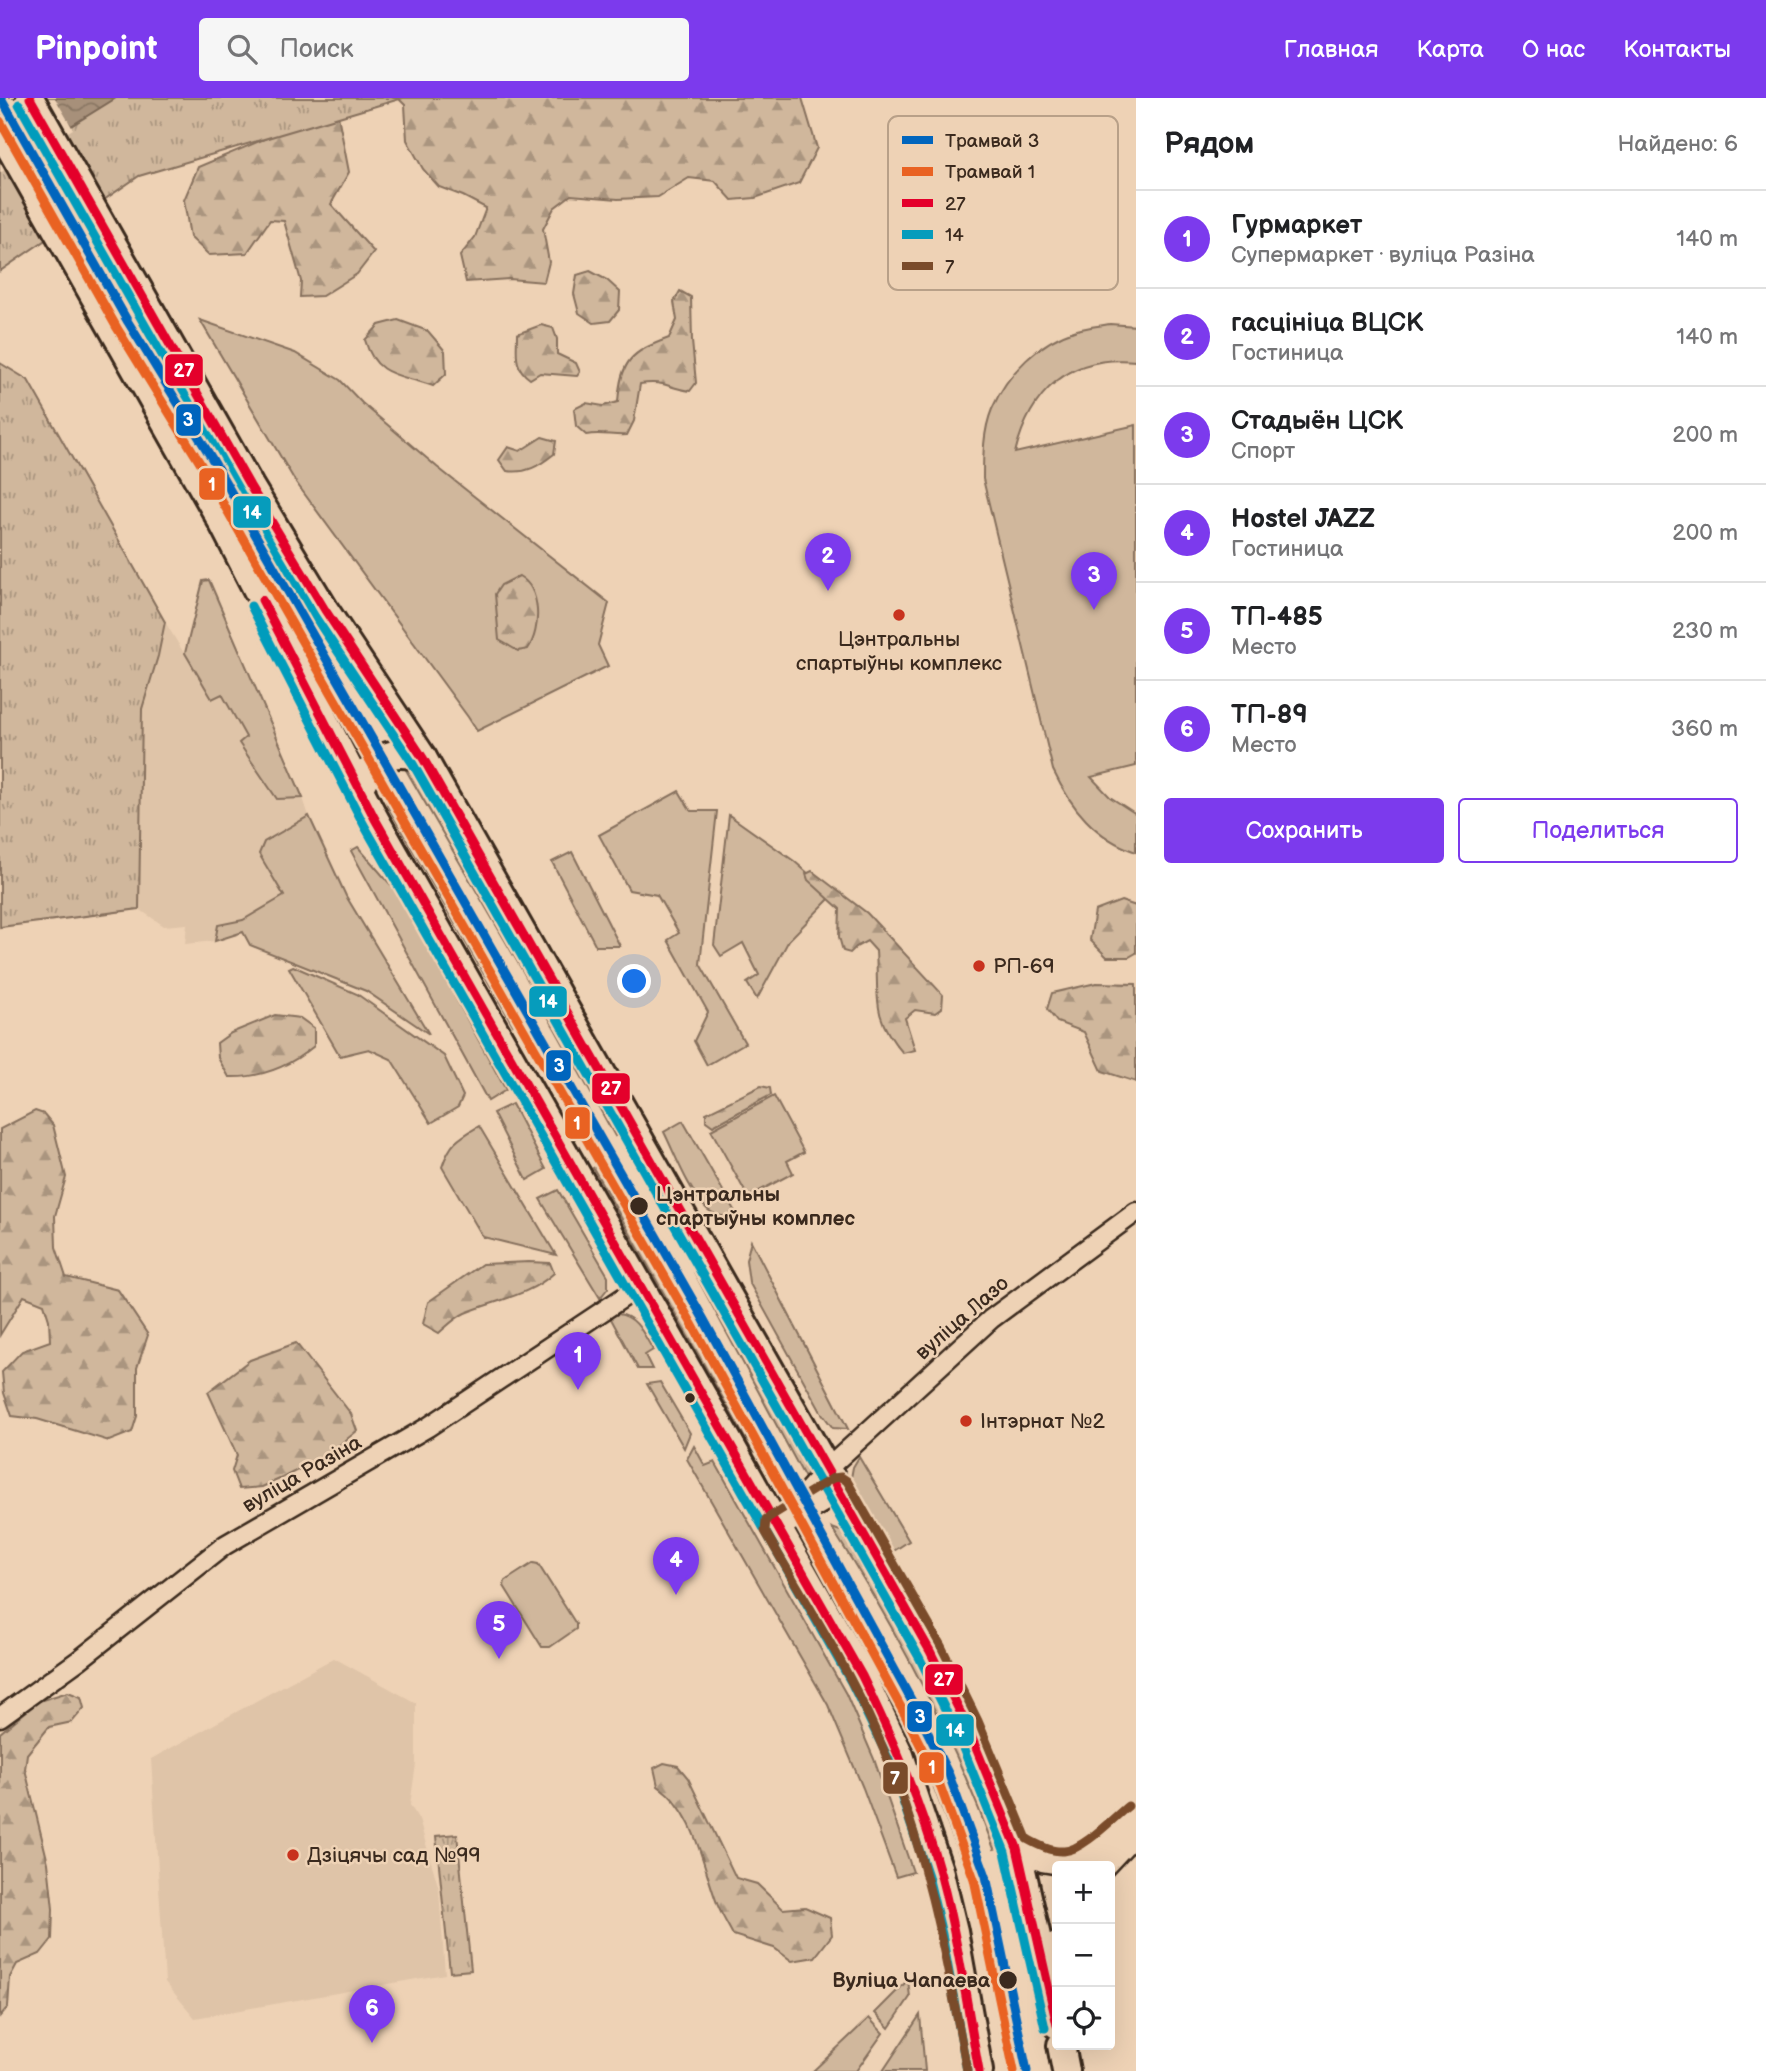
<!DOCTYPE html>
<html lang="ru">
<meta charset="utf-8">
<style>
:root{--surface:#fff;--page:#f6f6f6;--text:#202124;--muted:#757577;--line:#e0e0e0;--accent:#7c3aed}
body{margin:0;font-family:"Balsamiq Sans",sans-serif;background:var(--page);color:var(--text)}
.controls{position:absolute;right:21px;bottom:21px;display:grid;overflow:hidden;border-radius:7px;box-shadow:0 7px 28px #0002}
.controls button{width:63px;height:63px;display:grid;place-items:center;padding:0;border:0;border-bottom:2px solid var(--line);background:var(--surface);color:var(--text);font:35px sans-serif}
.you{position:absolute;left:635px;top:884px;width:24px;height:24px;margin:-18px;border:5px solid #fff;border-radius:50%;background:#1a73e8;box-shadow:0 0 0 10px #1a73e833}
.badge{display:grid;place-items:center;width:46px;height:46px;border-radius:50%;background:var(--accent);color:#fff;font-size:23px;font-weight:700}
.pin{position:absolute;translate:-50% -58px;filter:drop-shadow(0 2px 4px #0008)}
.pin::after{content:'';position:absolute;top:37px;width:24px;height:21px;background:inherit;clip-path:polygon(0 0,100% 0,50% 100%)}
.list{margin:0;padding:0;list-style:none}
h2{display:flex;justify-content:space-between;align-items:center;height:91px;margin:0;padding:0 28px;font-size:30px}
h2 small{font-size:23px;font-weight:400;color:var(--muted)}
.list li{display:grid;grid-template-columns:46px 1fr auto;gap:21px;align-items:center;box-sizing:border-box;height:98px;padding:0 28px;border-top:2px solid var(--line)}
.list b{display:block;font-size:26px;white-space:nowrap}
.list p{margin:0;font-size:23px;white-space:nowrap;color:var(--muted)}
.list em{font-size:23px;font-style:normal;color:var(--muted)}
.actions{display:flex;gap:14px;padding:21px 28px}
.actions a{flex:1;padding:16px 0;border:2px solid var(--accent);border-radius:7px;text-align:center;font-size:24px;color:var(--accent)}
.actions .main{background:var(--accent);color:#fff}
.icon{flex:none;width:38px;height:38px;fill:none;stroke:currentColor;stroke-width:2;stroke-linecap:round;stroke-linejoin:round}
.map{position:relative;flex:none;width:1136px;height:1973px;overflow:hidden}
header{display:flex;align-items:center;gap:42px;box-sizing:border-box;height:98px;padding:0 35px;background:var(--accent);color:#fff}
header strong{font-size:33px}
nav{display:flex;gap:38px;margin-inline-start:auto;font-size:24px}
.search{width:490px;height:63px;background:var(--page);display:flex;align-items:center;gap:18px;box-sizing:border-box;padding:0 24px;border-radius:7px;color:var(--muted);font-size:26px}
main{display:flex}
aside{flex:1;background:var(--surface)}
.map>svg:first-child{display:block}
.built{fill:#dfc4a8}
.grass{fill:#d0b79c;stroke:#86705d;stroke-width:2}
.forest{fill:url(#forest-firs);stroke:#86705d;stroke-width:2}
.park{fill:url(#park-tufts);stroke:#86705d;stroke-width:2}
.water{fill:url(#water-waves);stroke:#7c6755;stroke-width:2}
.pier{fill:#eed2b5}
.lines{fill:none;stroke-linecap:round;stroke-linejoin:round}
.minor-casing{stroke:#3b2a1e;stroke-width:23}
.tertiary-casing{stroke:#3b2a1e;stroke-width:26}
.primary-casing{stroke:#3b2a1e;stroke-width:32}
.minor{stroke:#eed2b5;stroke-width:18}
.tertiary{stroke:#eed2b5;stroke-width:21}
.primary{stroke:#eed2b5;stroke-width:26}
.bus-1-casing{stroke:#eed2b5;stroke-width:14}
.bus-2-casing{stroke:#eed2b5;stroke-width:14}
.bus-3-casing{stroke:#eed2b5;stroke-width:14}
.bus-1{stroke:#e4002b;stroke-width:9}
.bus-2{stroke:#069cbc;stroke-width:9}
.bus-3{stroke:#7a4b2a;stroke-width:9}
.tram-1-casing{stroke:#eed2b5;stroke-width:14}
.tram-2-casing{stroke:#eed2b5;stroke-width:14}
.tram-1{stroke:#0065bd;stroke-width:9}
.tram-2{stroke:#e96222;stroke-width:9}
.poi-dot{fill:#c8321e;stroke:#eed2b5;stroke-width:2.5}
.stop-dot{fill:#3b2a1e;stroke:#eed2b5;stroke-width:2.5}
.labels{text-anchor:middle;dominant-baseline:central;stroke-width:5;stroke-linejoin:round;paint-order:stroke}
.poi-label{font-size:21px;fill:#3b2a1e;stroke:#eed2b5;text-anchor:start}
.stop-label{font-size:21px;font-weight:bold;fill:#3b2a1e;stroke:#eed2b5;text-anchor:start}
.street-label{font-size:21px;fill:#3b2a1e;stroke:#eed2b5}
.key{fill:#eed2b5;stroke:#b8a088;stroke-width:2}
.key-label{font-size:19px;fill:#3b2a1e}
.line-badge{stroke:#eed2b5;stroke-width:2.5}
.badge-label{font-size:19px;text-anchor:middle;font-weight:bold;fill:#fff}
</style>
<header>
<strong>Pinpoint</strong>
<div class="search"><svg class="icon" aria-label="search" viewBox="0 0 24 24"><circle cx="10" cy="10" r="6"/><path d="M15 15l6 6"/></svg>Поиск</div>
<nav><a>Главная</a><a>Карта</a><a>О нас</a><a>Контакты</a></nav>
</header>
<main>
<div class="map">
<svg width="1136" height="1973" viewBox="0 0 1136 1973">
<defs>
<pattern id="forest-firs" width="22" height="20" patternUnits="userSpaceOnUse" patternTransform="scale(1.75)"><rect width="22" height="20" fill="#d0b79c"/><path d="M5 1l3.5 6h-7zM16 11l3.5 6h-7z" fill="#aa957f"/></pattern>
<pattern id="park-tufts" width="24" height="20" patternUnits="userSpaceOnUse" patternTransform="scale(1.75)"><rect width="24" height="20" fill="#d0b79c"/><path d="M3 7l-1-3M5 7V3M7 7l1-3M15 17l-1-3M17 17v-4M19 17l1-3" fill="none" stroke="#aa957f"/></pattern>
<pattern id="water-waves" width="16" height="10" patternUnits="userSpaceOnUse" patternTransform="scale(1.75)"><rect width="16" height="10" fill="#a7907a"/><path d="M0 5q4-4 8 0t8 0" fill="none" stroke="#897663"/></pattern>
</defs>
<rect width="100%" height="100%" fill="#eed2b5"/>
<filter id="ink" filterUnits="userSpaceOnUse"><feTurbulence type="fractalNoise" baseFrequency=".0143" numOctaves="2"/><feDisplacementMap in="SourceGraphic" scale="14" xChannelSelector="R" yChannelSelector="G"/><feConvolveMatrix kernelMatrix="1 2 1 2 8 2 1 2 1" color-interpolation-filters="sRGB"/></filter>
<g filter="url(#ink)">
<g class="built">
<path d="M165,524L212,601L222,596L247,640L239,645L277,701L303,700L309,718L264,744L284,798L243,822L218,827L215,843L185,846L187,826L164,828L139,811L142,611L158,558Z"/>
<path d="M334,1560L416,1605V1666L410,1707L419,1722L439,1791L445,1876L195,1920L165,1884L151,1661Z"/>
</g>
<g class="grass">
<path d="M200,222L295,255L340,282L362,305L437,369L609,505L598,547L608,568L477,633L468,619L295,383Z"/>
<path d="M1110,226L1136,228V263C1069,256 1030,294 1015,355L1136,327V668L1091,679L1110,699L1136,716V754C1095,740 1071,710 1053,672L983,381C983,358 983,333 992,311C1007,275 1040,243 1077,232C1088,229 1099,228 1110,226Z"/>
<path d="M209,482L303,700L277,701L239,645L246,639L222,596L212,601L185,555L203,483Z"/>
<path d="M406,672L426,682L625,1032L615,1038L521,870Z"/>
<path d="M388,683L526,919L513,927L387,707L385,696Z"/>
<path d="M679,693L691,713H717L700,866L745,945L707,967L694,943L708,914L668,842L679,835L657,797L629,792L599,737Z"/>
<path d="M729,717L794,763L833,797L789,842L757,901L747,885L759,877L743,845L721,858L714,847Z"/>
<path d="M309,718L346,798L429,936L366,893L250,847L243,834L215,843L218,827L243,822L284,798L259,756L264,744Z"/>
<path d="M358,749L397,794L506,992L488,1003L351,753Z"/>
<path d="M572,754L620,848H596L552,764Z"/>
<path d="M293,868L357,896L444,958L463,998L458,1009L431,1025L391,961L369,951L340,958L289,870Z"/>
<path d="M774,998L804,1054L787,1063L793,1075L748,1099L711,1032Z"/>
<path d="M512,1006L546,1071L527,1082L493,1015Z"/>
<path d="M683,1023L738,1119C727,1119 716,1119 707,1111C689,1094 675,1056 664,1034Z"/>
<path d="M479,1028L556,1157L483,1139L442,1069C450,1045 457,1041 479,1028Z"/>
<path d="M605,1063L788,1389L773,1385L765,1375L593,1070Z"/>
<path d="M558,1092L608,1178V1190L600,1200L540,1101Z"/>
<path d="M751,1143L848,1331L833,1330L821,1314L749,1184L746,1162Z"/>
<path d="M702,1169L808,1361L809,1371L805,1380L694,1174Z"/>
<path d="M618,1216C637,1218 644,1237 653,1252L645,1257L652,1271H638L610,1219Z"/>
<path d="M660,1284L690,1335L684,1350L647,1286Z"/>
<path d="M694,1348L705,1368L715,1364L846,1596L874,1661L913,1774L896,1779L863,1690L828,1607L687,1361Z"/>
<path d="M859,1359L909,1443L892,1454L851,1380L853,1369Z"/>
<path d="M832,1430L851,1437L884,1490L954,1626L1003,1749L994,1751C953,1638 897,1532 832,1430Z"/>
<path d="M816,1440L912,1611L944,1678L974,1758L961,1762L925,1666L880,1572L814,1459Z"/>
<path d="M533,1465L538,1466L576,1526V1531L550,1549H542L504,1488L505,1483Z"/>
<path d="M908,1882L910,1899L889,1930L875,1915Z"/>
<path d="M920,1917L925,1973H883Z"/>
<path d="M869,1920L883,1935L856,1973H813Z"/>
</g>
<g class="forest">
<path d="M398,0H802L817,50L799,85L755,100L732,102L715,83L689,80L658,99L618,101L571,97L554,110L543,131L549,164L544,184L509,181L466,184L460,158L475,139L486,110L463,98L439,89L423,71L407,42L405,7Z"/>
<path d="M336,7L349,74L331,106L374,154L357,176L322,198L300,199L301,183L284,123L270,122L247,155L209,157L190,139L184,102L198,69L274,37Z"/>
<path d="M590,173L607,182L620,194L619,212L610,223L594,225L579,215L574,196L577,177Z"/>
<path d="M680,193L691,199L692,243L696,285L690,293C668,290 664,282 640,286L634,323L627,337C612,338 600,334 586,337L576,328L574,311L586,305L603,308L618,304C621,262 631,254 669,240L677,222L674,204Z"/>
<path d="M398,222L428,233L445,253L446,276L433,288C400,276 376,280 365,242L379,227Z"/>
<path d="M541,227L553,230L557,241V256L576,265L580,274L577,278L540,275L530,281C513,269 517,255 517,236Z"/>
<path d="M542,339L556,343L554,356C539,368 526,376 507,373L499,362L508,349L520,353Z"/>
<path d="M519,478C542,491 541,531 528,551L518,553L499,542L495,496L501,487Z"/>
<path d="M812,773L867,815L943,897L942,910L935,915L915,912L905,920L915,952L903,955C870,918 879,897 876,853L867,843L856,849L850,855L843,853L839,839L840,811L808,782L806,776Z"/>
<path d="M1121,803L1136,808V855L1129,859H1107L1090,842L1095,813Z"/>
<path d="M1096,885L1136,886V984L1102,973L1084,934L1057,924L1047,911L1052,895Z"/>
<path d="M275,917L300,920L314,930V948C290,968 262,980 229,979L218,960L217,945L231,935Z"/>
<path d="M761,988L770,990L771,997L713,1028L706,1023V1015Z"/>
<path d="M35,1013L44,1016L53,1027L66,1079L55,1118L56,1149L66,1179L118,1192L148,1237L137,1270V1318L132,1334L109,1343L37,1321L12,1318L4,1295L2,1274L22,1253L50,1243L49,1222L44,1206L24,1198L0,1237V1031Z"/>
<path d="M529,1164L550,1165L554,1175C529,1198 496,1202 465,1215C456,1219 447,1228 439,1235L423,1226L428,1204L482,1166Z"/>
<path d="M296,1245L351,1316L357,1333L327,1357L282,1380L262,1389L239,1391L232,1373L237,1357L208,1294L250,1262Z"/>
<path d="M68,1594L81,1599L84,1610L72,1624L49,1629L27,1656L25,1671L48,1765L53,1811L52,1841L40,1856L17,1866L10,1879L8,1909L0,1918V1635L39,1603Z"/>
<path d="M664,1665L678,1668L688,1680L736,1780L757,1786L783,1811L805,1809L830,1820L832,1837L815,1859L792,1863L774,1850L733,1837C728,1827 722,1818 718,1808C702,1767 696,1714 658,1688L654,1670Z"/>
</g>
<g class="park">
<path d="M0,0H403L139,78L0,173Z"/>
<path d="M0,265L28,282L165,524L158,558L142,611L139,811L0,829Z"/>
<path d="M457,1736L471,1872L450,1874L436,1738Z"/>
</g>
<path class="water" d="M0,0H116L0,72Z"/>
<path class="pier" d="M0,0H55L73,31L0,75Z"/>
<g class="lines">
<defs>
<g id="minor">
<path d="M222,424L258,402"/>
<path d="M790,1412L827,1371L991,1221L1136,1114"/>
<path d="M0,1619L79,1562L225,1447L428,1329L639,1189"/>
</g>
<g id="tertiary">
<path d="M1017,1750L1044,1763L1063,1766L1081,1762L1136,1717"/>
<path d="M1104,1768L1136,1734"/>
<path d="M1054,1885L1057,1845"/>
</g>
<g id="primary">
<path d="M30,0L250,388L325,512L423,660L930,1553L967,1628L1017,1750L1057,1927"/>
<path d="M0,32L222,424L375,721L862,1578L900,1657L940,1775L954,1833L979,1973"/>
<path d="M359,692C373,660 389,649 423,660"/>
<path d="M776,1428L838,1391"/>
<path d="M1061,1947L1066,1973"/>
</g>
</defs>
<use href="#minor" class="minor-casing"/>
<use href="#tertiary" class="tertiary-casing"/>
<use href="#primary" class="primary-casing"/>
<use href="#minor" class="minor"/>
<use href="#tertiary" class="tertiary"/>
<use href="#primary" class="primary"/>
<defs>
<g id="bus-1">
<path d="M30,0L250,388L325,512L423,660L930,1553L967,1628L1017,1750L1057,1927"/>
<path d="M262,502L375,721L862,1578C893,1642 922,1708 941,1778C958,1842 967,1908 979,1973"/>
</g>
<g id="bus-2">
<path d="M19,6L240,394L315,519L413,666L919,1559L956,1633L1005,1754L1045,1930"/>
<path d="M251,508L364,727L851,1584L889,1662L928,1778L942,1836L967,1973"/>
</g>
<path id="bus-3" d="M967,1973C946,1857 925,1742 876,1634C845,1564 803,1500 765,1433L766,1421L833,1380L841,1379L847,1383L941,1548L978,1623L1027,1741C1038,1747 1051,1754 1064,1753C1083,1752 1113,1720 1128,1708"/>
</defs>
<use href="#bus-1" class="bus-1-casing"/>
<use href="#bus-2" class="bus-2-casing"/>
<use href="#bus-3" class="bus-3-casing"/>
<use href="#bus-1" class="bus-1"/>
<use href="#bus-2" class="bus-2"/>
<use href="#bus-3" class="bus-3"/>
<defs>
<path id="tram-1" d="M1,0L128,224L211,359L703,1220L915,1609L949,1677L986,1778L1027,1973"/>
<path id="tram-2" d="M0,23L117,230L200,365L692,1226L904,1615L938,1682L974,1781L1014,1973"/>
</defs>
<use href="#tram-1" class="tram-1-casing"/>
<use href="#tram-2" class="tram-2-casing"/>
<use href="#tram-1" class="tram-1"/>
<use href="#tram-2" class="tram-2"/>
</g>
</g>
<g class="poi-dot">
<circle cx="899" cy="517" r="7"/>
<circle cx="979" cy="868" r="7"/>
<circle cx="966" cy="1323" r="7"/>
<circle cx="293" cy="1757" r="7"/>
</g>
<g class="stop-dot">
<circle cx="639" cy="1108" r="10"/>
<circle cx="690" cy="1300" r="6"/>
<circle cx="1008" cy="1882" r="10"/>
</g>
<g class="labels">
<g class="poi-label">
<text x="899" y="541" text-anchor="middle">Цэнтральны<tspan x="899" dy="24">спартыўны комплекс</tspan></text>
<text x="993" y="868">РП-69</text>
<text x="980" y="1323">Інтэрнат №2</text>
<text x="307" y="1757">Дзіцячы сад №99</text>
</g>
<g class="stop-label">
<text x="656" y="1096">Цэнтральны<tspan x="656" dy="24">спартыўны комплес</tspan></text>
<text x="990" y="1882" text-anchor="end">Вуліца Чапаева</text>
</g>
<g class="street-label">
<text transform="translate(962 1220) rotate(-41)">вуліца Лазо</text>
<text transform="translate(302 1376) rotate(-30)">вуліца Разіна</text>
</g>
</g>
<rect x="888" y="18" width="230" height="174" rx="10" class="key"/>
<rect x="902" y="38" width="31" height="8" fill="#0065bd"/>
<rect x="902" y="69" width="31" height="9" fill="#e96222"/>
<rect x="902" y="101" width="31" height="8" fill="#e4002b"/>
<rect x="902" y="132" width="31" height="9" fill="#069cbc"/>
<rect x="902" y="164" width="31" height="8" fill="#7a4b2a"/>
<g class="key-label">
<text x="945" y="49">Трамвай 3</text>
<text x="945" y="80">Трамвай 1</text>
<text x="945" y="112">27</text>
<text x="945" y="143">14</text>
<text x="945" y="175">7</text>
</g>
<g class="line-badge">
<rect x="164" y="255" width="40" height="34" rx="7" fill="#e4002b"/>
<rect x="175" y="305" width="27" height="34" rx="7" fill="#0065bd"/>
<rect x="198" y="369" width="28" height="34" rx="7" fill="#e96222"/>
<rect x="232" y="397" width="40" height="34" rx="7" fill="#069cbc"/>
<rect x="528" y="887" width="40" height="33" rx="7" fill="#069cbc"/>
<rect x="545" y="951" width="27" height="33" rx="7" fill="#0065bd"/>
<rect x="591" y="974" width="40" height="33" rx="7" fill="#e4002b"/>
<rect x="564" y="1008" width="27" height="34" rx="7" fill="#e96222"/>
<rect x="924" y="1565" width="40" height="33" rx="7" fill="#e4002b"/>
<rect x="906" y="1602" width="27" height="33" rx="7" fill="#0065bd"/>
<rect x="935" y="1615" width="40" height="34" rx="7" fill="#069cbc"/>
<rect x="918" y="1653" width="27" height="33" rx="7" fill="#e96222"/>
<rect x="882" y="1663" width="27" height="34" rx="7" fill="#7a4b2a"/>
</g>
<g class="badge-label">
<text x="184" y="279">27</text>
<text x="188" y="328">3</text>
<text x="212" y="393">1</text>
<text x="252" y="421">14</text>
<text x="548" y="910">14</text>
<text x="559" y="974">3</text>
<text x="611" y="997">27</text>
<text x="577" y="1032">1</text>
<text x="944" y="1588">27</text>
<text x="920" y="1625">3</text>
<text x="955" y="1639">14</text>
<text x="932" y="1676">1</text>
<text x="895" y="1687">7</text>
</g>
</svg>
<div class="controls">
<button>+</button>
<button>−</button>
<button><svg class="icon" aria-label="locate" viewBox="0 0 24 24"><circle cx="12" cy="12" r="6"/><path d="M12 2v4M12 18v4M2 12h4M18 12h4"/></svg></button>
</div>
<div class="you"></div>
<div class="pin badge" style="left:578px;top:1292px">1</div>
<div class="pin badge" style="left:828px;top:493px">2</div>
<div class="pin badge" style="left:1094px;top:512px">3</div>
<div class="pin badge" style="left:676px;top:1497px">4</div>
<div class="pin badge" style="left:499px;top:1561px">5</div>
<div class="pin badge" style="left:372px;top:1945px">6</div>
</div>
<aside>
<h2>Рядом<small>Найдено: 6</small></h2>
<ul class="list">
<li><span class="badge">1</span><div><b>Гурмаркет</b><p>Супермаркет · вуліца Разіна</p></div><em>140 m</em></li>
<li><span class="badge">2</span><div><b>гасцініца ВЦСК</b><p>Гостиница</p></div><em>140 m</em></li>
<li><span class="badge">3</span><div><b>Стадыён ЦСК</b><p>Спорт</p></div><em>200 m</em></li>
<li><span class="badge">4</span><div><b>Hostel JAZZ</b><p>Гостиница</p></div><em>200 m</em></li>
<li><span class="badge">5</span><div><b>ТП-485</b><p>Место</p></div><em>230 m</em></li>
<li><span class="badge">6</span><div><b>ТП-89</b><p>Место</p></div><em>360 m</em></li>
</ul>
<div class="actions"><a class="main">Сохранить</a><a>Поделиться</a></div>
</aside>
</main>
